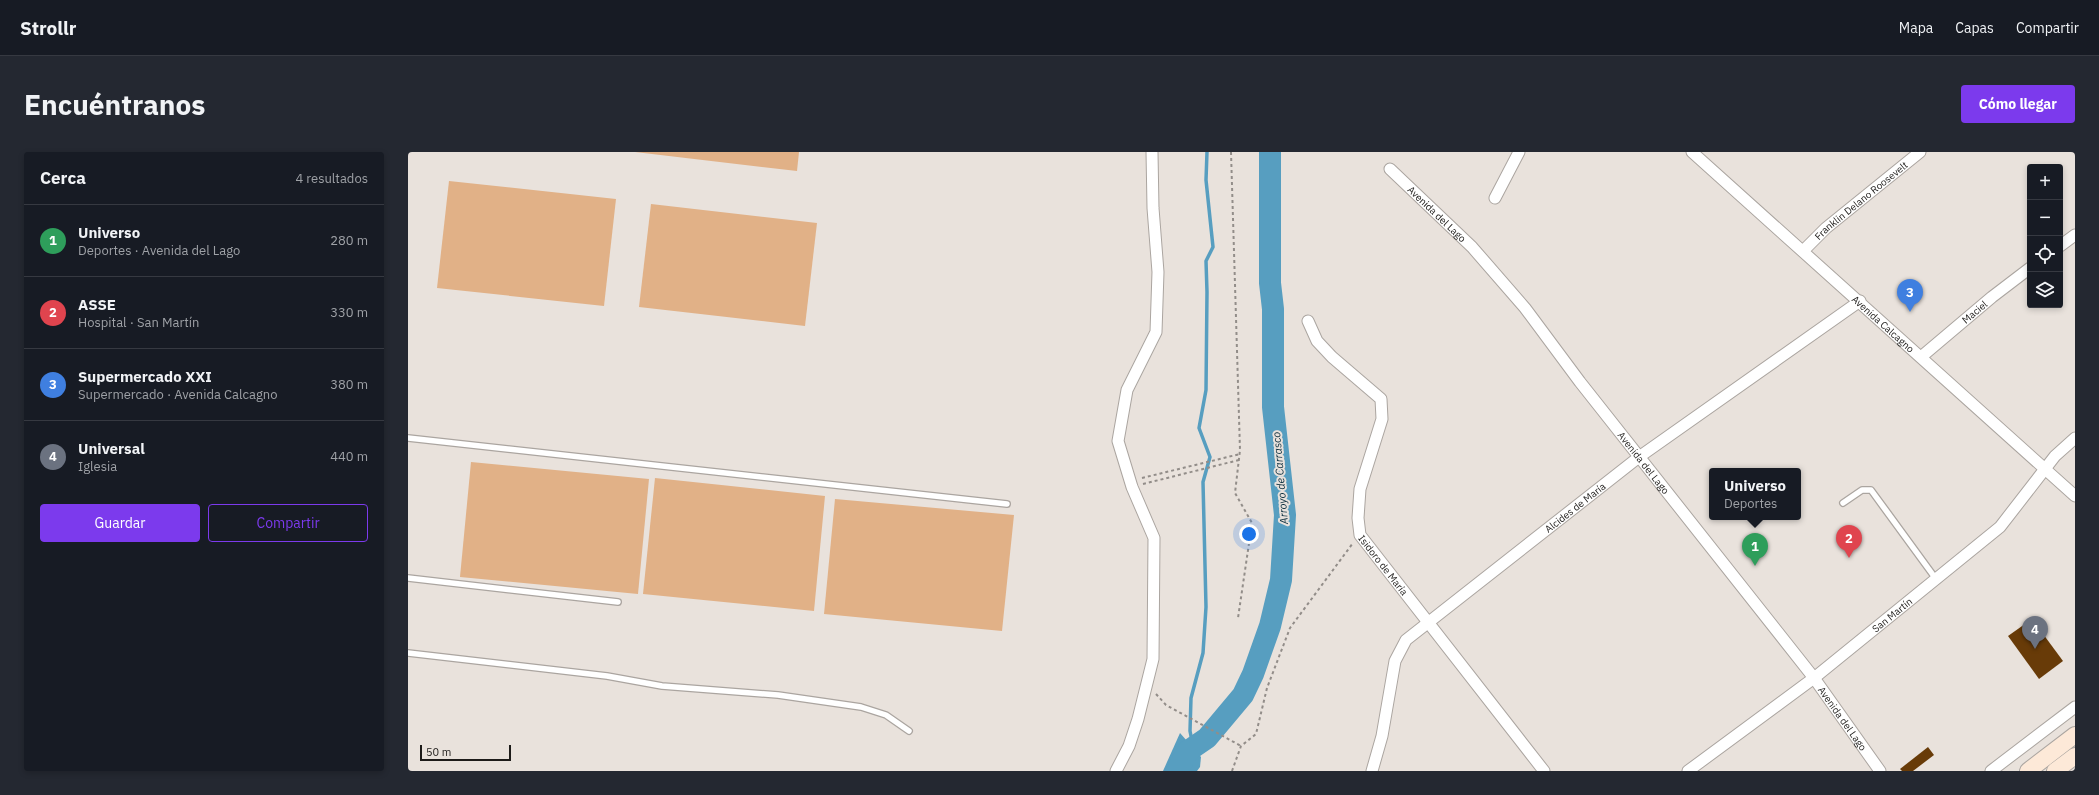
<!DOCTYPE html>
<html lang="es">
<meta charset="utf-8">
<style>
:root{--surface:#171b24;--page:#242831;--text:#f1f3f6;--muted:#9ea1a6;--line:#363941;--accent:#7c3aed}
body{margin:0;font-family:"IBM Plex Sans",sans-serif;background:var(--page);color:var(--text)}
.controls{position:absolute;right:12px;top:12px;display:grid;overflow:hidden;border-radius:4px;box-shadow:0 2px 6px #0003}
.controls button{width:36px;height:36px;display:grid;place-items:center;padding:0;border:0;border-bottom:1px solid var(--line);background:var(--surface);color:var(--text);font:20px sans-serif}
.scale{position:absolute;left:12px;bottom:10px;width:91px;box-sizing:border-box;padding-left:4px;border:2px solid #1d1b19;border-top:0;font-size:11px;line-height:14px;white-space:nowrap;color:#1d1b19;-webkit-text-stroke:3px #e9e2dc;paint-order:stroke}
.you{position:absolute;left:841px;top:382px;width:14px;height:14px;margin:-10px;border:3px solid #fff;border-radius:50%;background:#1a73e8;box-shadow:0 0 0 6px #1a73e833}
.badge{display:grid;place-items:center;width:26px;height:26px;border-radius:50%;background:var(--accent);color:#fff;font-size:13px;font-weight:700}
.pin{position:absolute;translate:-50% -33px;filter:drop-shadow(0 1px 2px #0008)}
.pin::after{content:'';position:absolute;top:21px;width:14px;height:12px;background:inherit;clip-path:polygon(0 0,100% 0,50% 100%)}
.popup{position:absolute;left:1301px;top:316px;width:92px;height:52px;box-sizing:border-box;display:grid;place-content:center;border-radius:4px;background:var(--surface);filter:drop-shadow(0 1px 3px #0005);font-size:13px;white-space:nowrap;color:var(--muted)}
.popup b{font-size:15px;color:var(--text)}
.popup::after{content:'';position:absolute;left:50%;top:100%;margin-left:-8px;border:8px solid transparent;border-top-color:var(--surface)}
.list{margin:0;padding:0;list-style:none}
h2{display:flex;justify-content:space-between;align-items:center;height:52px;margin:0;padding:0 16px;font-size:17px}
h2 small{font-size:13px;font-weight:400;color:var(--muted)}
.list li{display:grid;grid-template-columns:26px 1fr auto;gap:12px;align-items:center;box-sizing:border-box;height:72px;padding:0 16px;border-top:1px solid var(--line)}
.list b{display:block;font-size:15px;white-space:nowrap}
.list p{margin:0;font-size:13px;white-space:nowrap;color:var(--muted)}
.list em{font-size:13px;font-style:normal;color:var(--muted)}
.actions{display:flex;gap:8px;padding:12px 16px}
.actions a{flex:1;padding:9px 0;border:1px solid var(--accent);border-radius:4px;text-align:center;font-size:14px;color:var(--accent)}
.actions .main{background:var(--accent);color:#fff}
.icon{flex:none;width:22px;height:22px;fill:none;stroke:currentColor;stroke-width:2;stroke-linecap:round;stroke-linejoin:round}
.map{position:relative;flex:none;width:1667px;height:619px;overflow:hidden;border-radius:4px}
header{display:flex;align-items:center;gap:24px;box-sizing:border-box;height:56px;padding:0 20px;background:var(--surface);border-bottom:1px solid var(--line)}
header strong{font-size:19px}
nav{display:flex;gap:22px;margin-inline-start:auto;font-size:14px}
.intro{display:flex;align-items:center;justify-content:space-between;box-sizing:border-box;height:96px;padding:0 24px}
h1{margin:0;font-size:28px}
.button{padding:10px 18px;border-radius:4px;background:var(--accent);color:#fff;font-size:14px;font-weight:700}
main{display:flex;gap:24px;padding:0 24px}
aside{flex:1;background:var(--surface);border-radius:4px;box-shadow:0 2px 6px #0003}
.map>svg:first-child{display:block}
.green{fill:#e1b187}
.water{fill:#579ec0}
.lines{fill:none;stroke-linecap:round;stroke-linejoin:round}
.stream{stroke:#579ec0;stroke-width:3.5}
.river{stroke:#579ec0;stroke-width:22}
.building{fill:#683b08}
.service-casing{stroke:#aba5a0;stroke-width:8}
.minor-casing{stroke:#aba5a0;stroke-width:13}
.secondary-casing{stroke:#aba5a0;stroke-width:18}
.path{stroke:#928d89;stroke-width:2;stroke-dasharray:3 3;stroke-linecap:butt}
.service{stroke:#fff;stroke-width:5.5}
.minor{stroke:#fff;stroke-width:11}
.secondary{stroke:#fde9d8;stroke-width:16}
.labels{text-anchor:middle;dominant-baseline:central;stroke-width:4;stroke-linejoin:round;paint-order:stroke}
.street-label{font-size:10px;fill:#1d1b19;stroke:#e9e2dc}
.water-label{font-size:11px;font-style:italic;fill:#0f3140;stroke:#e9e2dc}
</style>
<header>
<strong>Strollr</strong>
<nav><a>Mapa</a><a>Capas</a><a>Compartir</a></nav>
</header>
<div class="intro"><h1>Encuéntranos</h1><a class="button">Cómo llegar</a></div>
<main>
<aside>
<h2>Cerca<small>4 resultados</small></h2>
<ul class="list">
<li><span class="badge" style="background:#2e9e5b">1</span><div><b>Universo</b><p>Deportes · Avenida del Lago</p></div><em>280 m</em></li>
<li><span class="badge" style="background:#e0444e">2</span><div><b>ASSE</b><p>Hospital · San Martín</p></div><em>330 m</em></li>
<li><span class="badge" style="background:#3f7fe0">3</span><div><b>Supermercado XXI</b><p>Supermercado · Avenida Calcagno</p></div><em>380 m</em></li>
<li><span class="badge" style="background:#6b7280">4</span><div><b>Universal</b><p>Iglesia</p></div><em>440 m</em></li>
</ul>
<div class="actions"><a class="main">Guardar</a><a>Compartir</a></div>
</aside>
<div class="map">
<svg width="1667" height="619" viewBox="0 0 1667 619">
<rect width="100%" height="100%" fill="#e9e2dc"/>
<g class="green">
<path d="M227,0H391L389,19Z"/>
<path d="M41,29L208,47L196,154L29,136Z"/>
<path d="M243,52L409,71L397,174L231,155Z"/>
<path d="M63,310L241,327L230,442L52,425Z"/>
<path d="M247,326L417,344L406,459L235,442Z"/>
<path d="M427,347L606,363L594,479L416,462Z"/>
</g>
<path class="water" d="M772,581L793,605L792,615L789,619H755Z"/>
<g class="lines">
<path class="stream" d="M785,594L782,579L783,546L795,501L798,455L795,330L802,305L791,276L798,238L799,140L798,109L805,95L798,28L799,0"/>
<path class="river" d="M769,619L780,599L799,586L835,543L845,522L862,474L873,428L877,363L865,255V157L862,131V0"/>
</g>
<g class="building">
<path d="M1624,467L1655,509L1631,527L1600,484Z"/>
<path d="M1520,595L1526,603L1505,619H1494L1492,617Z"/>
</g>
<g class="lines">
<defs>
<g id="service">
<path d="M0,286L599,352"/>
<path d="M1435,351L1454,338H1463L1528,427"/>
<path d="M0,426L210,450"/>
<path d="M0,501L199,524L254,534L370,543L453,555L478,563L501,579"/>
</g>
<g id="minor">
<path id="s1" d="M1284,0L1667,344"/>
<path id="s2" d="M982,17L1064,95L1117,156L1172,230L1406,526L1472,619"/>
<path d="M1087,46L1111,0"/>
<path d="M1652,94L1667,83"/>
<path id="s3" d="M1395,99L1418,76L1512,0"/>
<path id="s4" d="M900,169L909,189L924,205L973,247L974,267L952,337L950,366L952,383L1136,619"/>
<path id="s5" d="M1513,205L1584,145L1622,116"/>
<path d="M708,619L721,594L730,567L745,507L746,386L724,335L710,289L719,238L748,180L750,120L745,56L744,0"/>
<path id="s6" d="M964,619L974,584L987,509L998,488L1231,305L1452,149"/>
<path id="s7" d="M1280,619L1406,526L1592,375L1647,304L1667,286"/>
<path d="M1583,619L1667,555"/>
</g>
<g id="secondary">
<path d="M1620,619L1667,583"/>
<path d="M1647,619L1667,604"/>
</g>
</defs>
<use href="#service" class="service-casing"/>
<use href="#minor" class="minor-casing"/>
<use href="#secondary" class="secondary-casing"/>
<g class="path">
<path d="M823,0L832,298L827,341L844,371L830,466"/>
<path d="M734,326L832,302"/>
<path d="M735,332L831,308"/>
<path d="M748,542L758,553L833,594"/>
<path d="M824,619L833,594L848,582L859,536L882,476L945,391"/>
</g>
<use href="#service" class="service"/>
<use href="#minor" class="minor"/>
<use href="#secondary" class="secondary"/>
</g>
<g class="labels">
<g class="street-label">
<text stroke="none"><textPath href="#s3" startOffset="77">Franklin Delano Roosevelt</textPath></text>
<text stroke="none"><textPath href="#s2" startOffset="65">Avenida del Lago</textPath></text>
<text stroke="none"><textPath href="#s5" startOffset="70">Maciel</textPath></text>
<text stroke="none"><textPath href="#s1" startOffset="257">Avenida Calcagno</textPath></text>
<text stroke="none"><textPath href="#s2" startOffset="389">Avenida del Lago</textPath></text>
<text stroke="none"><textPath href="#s6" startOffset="351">Alcides de María</textPath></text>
<text stroke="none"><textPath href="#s4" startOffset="286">Isidoro de María</textPath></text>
<text stroke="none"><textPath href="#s7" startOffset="257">San Martín</textPath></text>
<text stroke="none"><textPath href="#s2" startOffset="713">Avenida del Lago</textPath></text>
</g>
<g class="water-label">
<text transform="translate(872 326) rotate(-95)">Arroyo de Carrasco</text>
</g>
</g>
</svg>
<div class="controls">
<button>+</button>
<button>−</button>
<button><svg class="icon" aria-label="locate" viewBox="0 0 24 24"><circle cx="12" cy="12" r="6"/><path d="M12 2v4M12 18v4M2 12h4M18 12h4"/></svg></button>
<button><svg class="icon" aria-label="layers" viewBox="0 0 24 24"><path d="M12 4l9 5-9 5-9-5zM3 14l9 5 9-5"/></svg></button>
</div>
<div class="scale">50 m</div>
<div class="you"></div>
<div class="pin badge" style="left:1347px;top:414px;background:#2e9e5b">1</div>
<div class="popup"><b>Universo</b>Deportes</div>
<div class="pin badge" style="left:1441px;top:406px;background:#e0444e">2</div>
<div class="pin badge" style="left:1502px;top:160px;background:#3f7fe0">3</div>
<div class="pin badge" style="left:1627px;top:497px;background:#6b7280">4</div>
</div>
</main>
